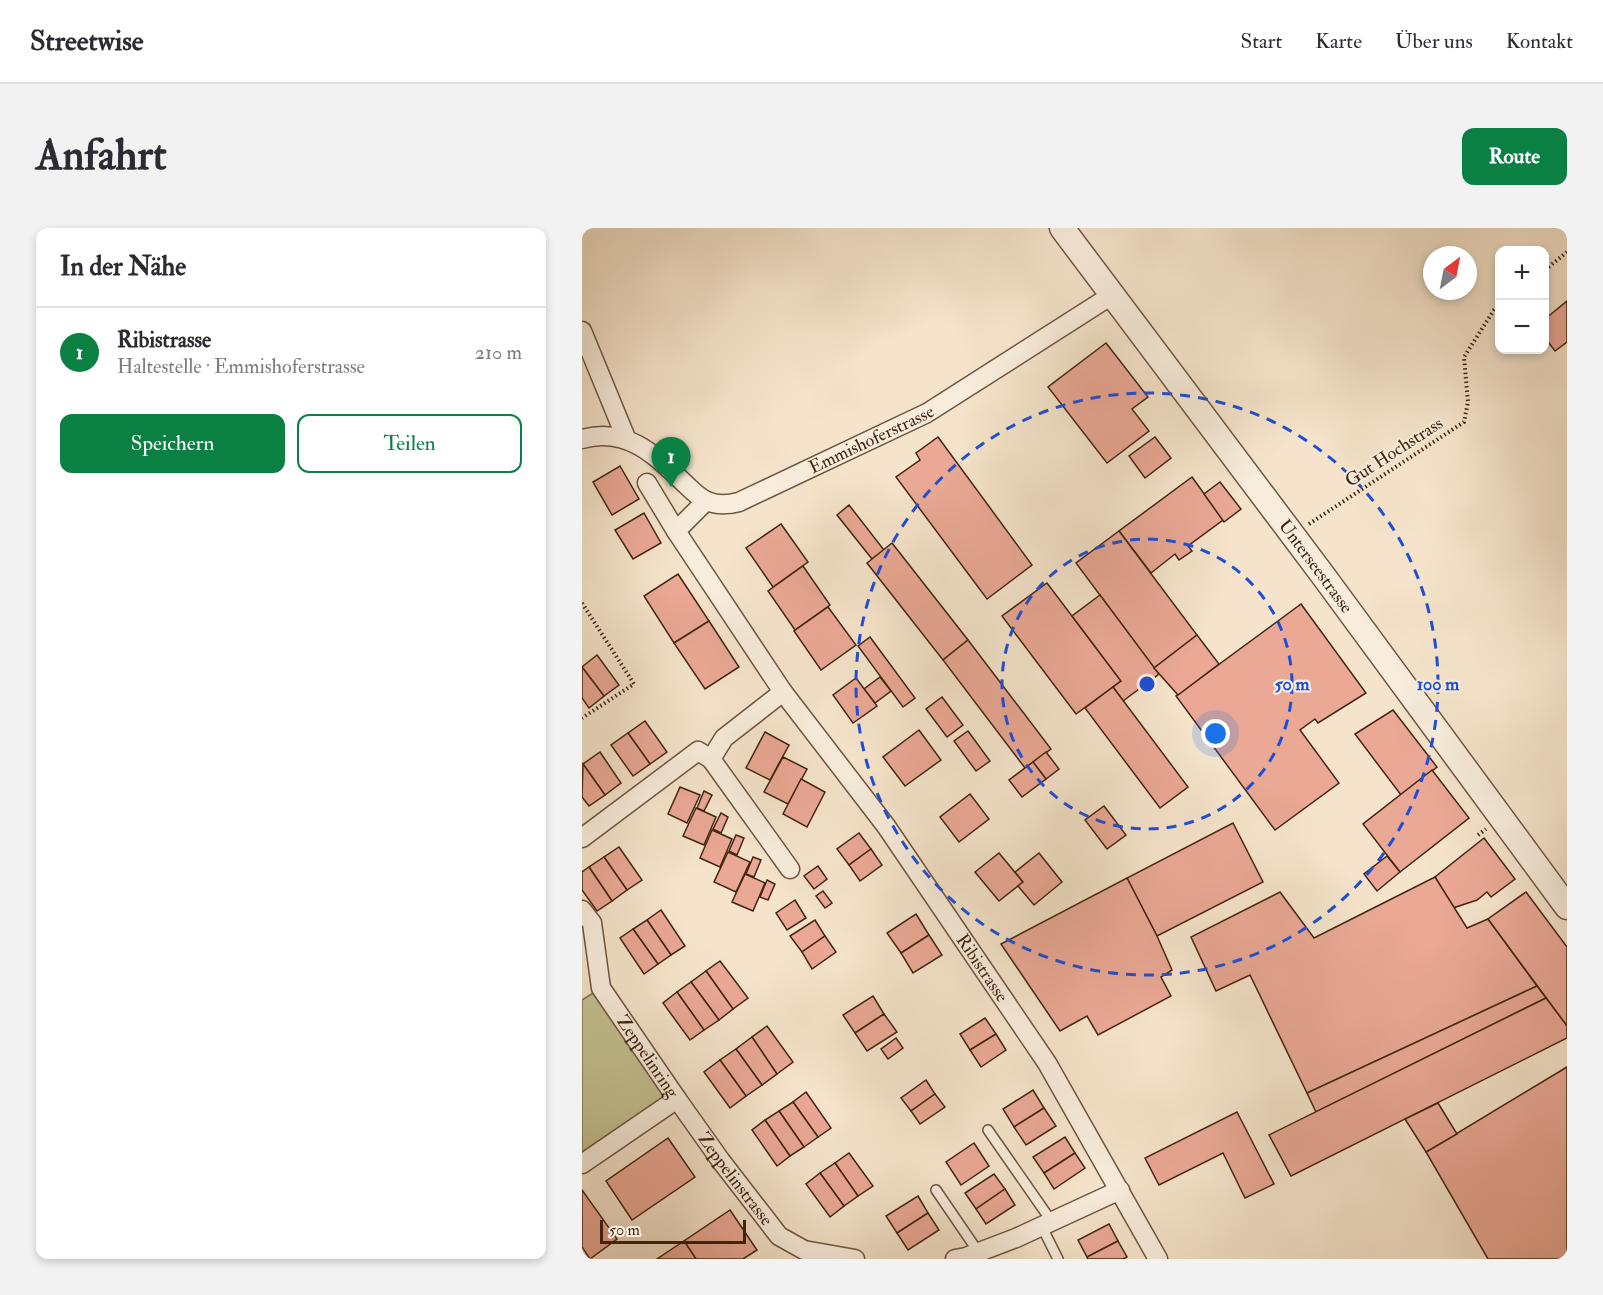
<!DOCTYPE html>
<html lang="de">
<meta charset="utf-8">
<style>
:root{--surface:#fff;--page:#f2f2f3;--text:#2b2b33;--muted:#7c7c81;--line:#e1e1e2;--accent:#0b8043}
body{margin:0;font-family:"IM FELL Double Pica",serif;background:var(--page);color:var(--text)}
.controls{position:absolute;right:18px;top:18px;display:grid;overflow:hidden;border-radius:12px;box-shadow:0 3px 9px #0003}
.controls button{width:54px;height:54px;display:grid;place-items:center;padding:0;border:0;border-bottom:2px solid var(--line);background:var(--surface);color:var(--text);font:30px sans-serif}
.compass{position:absolute;left:841px;top:18px;width:54px;height:54px;border-radius:50%;background:var(--surface);box-shadow:0 3px 9px #0003;rotate:32deg}
.scale{position:absolute;left:18px;bottom:15px;width:146px;box-sizing:border-box;padding-left:6px;border:3px solid #422511;border-top:0;font-size:16px;line-height:21px;white-space:nowrap;color:#422511;-webkit-text-stroke:4px #f8eddd;paint-order:stroke}
.you{position:absolute;left:634px;top:506px;width:21px;height:21px;margin:-15px;border:4px solid #fff;border-radius:50%;background:#1a73e8;box-shadow:0 0 0 9px #1a73e833}
.badge{display:grid;place-items:center;width:39px;height:39px;border-radius:50%;background:var(--accent);color:#fff;font-size:20px;font-weight:700}
.pin{position:absolute;translate:-50% -50px;filter:drop-shadow(0 2px 3px #0008)}
.pin::after{content:'';position:absolute;top:32px;width:21px;height:18px;background:inherit;clip-path:polygon(0 0,100% 0,50% 100%)}
.list{margin:0;padding:0;list-style:none}
h2{display:flex;justify-content:space-between;align-items:center;height:78px;margin:0;padding:0 24px;font-size:26px}
h2 small{font-size:20px;font-weight:400;color:var(--muted)}
.list li{display:grid;grid-template-columns:39px 1fr auto;gap:18px;align-items:center;box-sizing:border-box;height:90px;padding:0 24px;border-top:2px solid var(--line)}
.list b{display:block;font-size:22px;white-space:nowrap}
.list p{margin:0;font-size:20px;white-space:nowrap;color:var(--muted)}
.list em{font-size:20px;font-style:normal;color:var(--muted)}
.actions{display:flex;gap:12px;padding:18px 24px}
.actions a{flex:1;padding:14px 0;border:2px solid var(--accent);border-radius:12px;text-align:center;font-size:21px;color:var(--accent)}
.actions .main{background:var(--accent);color:#fff}
.map{position:relative;flex:none;width:985px;height:1031px;overflow:hidden;border-radius:12px}
header{display:flex;align-items:center;gap:36px;box-sizing:border-box;height:84px;padding:0 30px;background:var(--surface);border-bottom:2px solid var(--line)}
header strong{font-size:28px}
nav{display:flex;gap:33px;margin-inline-start:auto;font-size:21px}
.intro{display:flex;align-items:center;justify-content:space-between;box-sizing:border-box;height:144px;padding:0 36px}
h1{margin:0;font-size:42px}
.button{padding:15px 27px;border-radius:12px;background:var(--accent);color:#fff;font-size:21px;font-weight:700}
main{display:flex;gap:36px;padding:0 36px}
aside{flex:1;background:var(--surface);border-radius:12px;box-shadow:0 3px 9px #0003}
.map>svg:first-child{display:block}
.green{fill:#c4c292;stroke:#837452;stroke-width:1.5}
.building{fill:#eaa895;stroke:#422511;stroke-width:1.5}
.lines{fill:none;stroke-linecap:round;stroke-linejoin:round}
.service-casing{stroke:#6f5540;stroke-width:12}
.minor-casing{stroke:#6f5540;stroke-width:21}
.tertiary-casing{stroke:#6f5540;stroke-width:27}
.path{stroke:#422511;stroke-width:4;stroke-dasharray:1.5 3;stroke-linecap:butt}
.service{stroke:#f8eddd;stroke-width:9}
.minor{stroke:#f8eddd;stroke-width:18}
.tertiary{stroke:#f8eddd;stroke-width:24}
.ring{fill:none;stroke:#1d4ed8;stroke-width:3;stroke-dasharray:10 8}
.labels{text-anchor:middle;dominant-baseline:central;stroke-width:4.5;stroke-linejoin:round;paint-order:stroke}
.street-label{font-size:18px;fill:#422511;stroke:#f8eddd}
.centre{fill:#1d4ed8;stroke:#f8eddd;stroke-width:3}
.ring-label{font-size:18px;text-anchor:middle;font-weight:bold;fill:#1d4ed8;stroke:#f8eddd;stroke-width:4.5;stroke-linejoin:round;paint-order:stroke}
</style>
<header>
<strong>Streetwise</strong>
<nav><a>Start</a><a>Karte</a><a>Über uns</a><a>Kontakt</a></nav>
</header>
<div class="intro"><h1>Anfahrt</h1><a class="button">Route</a></div>
<main>
<aside>
<h2>In der Nähe<small></small></h2>
<ul class="list">
<li><span class="badge">1</span><div><b>Ribistrasse</b><p>Haltestelle · Emmishoferstrasse</p></div><em>210 m</em></li>
</ul>
<div class="actions"><a class="main">Speichern</a><a>Teilen</a></div>
</aside>
<div class="map">
<svg width="985" height="1031" viewBox="0 0 985 1031">
<rect width="100%" height="100%" fill="#f5e4cb"/>
<filter id="stains"><feTurbulence type="fractalNoise" baseFrequency=".00333" numOctaves="4"/><feColorMatrix values="0 0 0 0 .2 0 0 0 0 .09 0 0 0 0 .02 0 0 0 .5 -.17"/></filter>
<radialGradient id="worn" r=".72"><stop offset=".6" stop-color="#630" stop-opacity="0"/><stop offset="1" stop-color="#630" stop-opacity=".3"/></radialGradient>
<path class="green" d="M14,763L84,868L0,924V772Z"/>
<g class="building">
<path d="M985,73V114L973,123L963,110V91Z"/>
<path d="M524,115L566,169L550,181L567,203L525,235L466,159Z"/>
<path d="M356,209L450,337L405,371L314,249L338,232L334,225Z"/>
<path d="M573,209L589,230L563,250L547,228Z"/>
<path d="M38,238L57,271L30,287L11,254Z"/>
<path d="M610,249L641,292L606,318L610,323L597,332L593,326L569,345L537,303Z"/>
<path d="M638,254L659,281L642,294L622,266Z"/>
<path d="M267,277L302,322L290,331L255,287Z"/>
<path d="M62,285L79,315L51,331L33,302Z"/>
<path d="M199,296L226,334L191,359L164,320Z"/>
<path d="M537,303L615,407L572,440L494,335Z"/>
<path d="M310,315L386,412L361,432L285,335Z"/>
<path d="M221,338L248,377L213,402L186,363Z"/>
<path d="M96,346L127,393L92,415L62,368Z"/>
<path d="M465,355L539,453L494,486L420,388Z"/>
<path d="M518,367L577,446L541,473L531,459L539,453L490,388Z"/>
<path d="M719,376L784,465L736,495L733,491L718,502L757,555L693,602L594,468Z"/>
<path d="M246,379L274,417L239,442L212,403Z"/>
<path d="M127,393L157,439L123,461L92,415Z"/>
<path d="M615,407L637,436L596,467L572,440Z"/>
<path d="M288,409L333,470L321,479L276,418Z"/>
<path d="M386,412L469,521L443,540L361,432Z"/>
<path d="M15,427L37,457L22,468L0,439Z"/>
<path d="M0,439L22,468L7,480L0,470Z"/>
<path d="M298,449L309,463L293,475L282,461Z"/>
<path d="M274,450L295,478L271,495L251,467Z"/>
<path d="M531,459L606,559L578,580L503,480Z"/>
<path d="M360,469L381,497L365,509L344,481Z"/>
<path d="M811,482L855,539L819,567L773,506Z"/>
<path d="M63,493L85,524L68,536L46,505Z"/>
<path d="M337,502L359,532L323,558L301,529Z"/>
<path d="M386,503L408,533L394,543L372,513Z"/>
<path d="M183,504L207,517L188,552L164,540Z"/>
<path d="M46,505L68,536L51,548L29,517Z"/>
<path d="M18,524L39,555L23,567L1,536Z"/>
<path d="M464,524L477,541L464,551L451,534Z"/>
<path d="M201,529L225,541L206,576L182,564Z"/>
<path d="M451,534L464,551L440,569L427,552Z"/>
<path d="M1,536L23,567L7,578L0,569Z"/>
<path d="M850,542L887,590L818,644L781,596Z"/>
<path d="M219,551L243,564L225,599L201,586Z"/>
<path d="M98,559L118,567L105,595L86,586Z"/>
<path d="M122,563L130,567L122,583L115,580Z"/>
<path d="M388,566L407,591L377,614L358,589Z"/>
<path d="M522,578L544,607L525,621L503,592Z"/>
<path d="M114,580L134,589L122,617L101,608Z"/>
<path d="M139,585L146,589L139,605L131,601Z"/>
<path d="M651,595L681,654L575,708L545,650Z"/>
<path d="M130,602L150,611L138,639L118,630Z"/>
<path d="M277,605L289,621L267,637L255,621Z"/>
<path d="M154,607L162,610L155,627L147,623Z"/>
<path d="M902,610L933,651L909,669L905,664L895,672L871,680L853,649Z"/>
<path d="M37,619L60,652L45,662L22,629Z"/>
<path d="M289,621L300,637L278,653L267,637Z"/>
<path d="M146,624L168,634L154,664L132,654Z"/>
<path d="M417,625L441,654L417,673L393,644Z"/>
<path d="M457,625L480,654L452,677L436,658L441,654L433,644Z"/>
<path d="M805,628L818,644L795,663L782,646Z"/>
<path d="M22,629L45,662L30,673L7,639Z"/>
<path d="M171,629L179,632L172,649L164,646Z"/>
<path d="M236,638L245,651L232,661L222,648Z"/>
<path d="M7,639L30,673L15,683L0,662V644Z"/>
<path d="M163,646L183,655L171,683L150,674Z"/>
<path d="M853,649L885,700L906,691L955,758L725,865L668,747L634,763L609,709L698,664L732,710Z"/>
<path d="M545,650L575,708L590,742L579,749L589,768L516,807L505,788L478,803L419,716Z"/>
<path d="M185,652L193,656L186,672L178,669Z"/>
<path d="M241,663L250,675L243,680L234,668Z"/>
<path d="M944,664L985,719V798L906,691Z"/>
<path d="M213,672L224,690L205,702L194,685Z"/>
<path d="M79,682L103,718L89,727L65,692Z"/>
<path d="M334,686L347,707L319,725L305,705Z"/>
<path d="M65,692L89,727L76,736L51,701Z"/>
<path d="M233,692L243,708L220,724L208,708Z"/>
<path d="M51,701L76,736L62,746L38,710Z"/>
<path d="M347,707L360,727L331,745L319,725Z"/>
<path d="M243,708L254,724L230,741L220,724Z"/>
<path d="M138,733L166,770L151,781L124,743Z"/>
<path d="M124,743L151,781L137,792L109,754Z"/>
<path d="M109,754L137,792L122,802L95,764Z"/>
<path d="M955,758L964,770L734,884L725,865Z"/>
<path d="M95,764L122,802L108,812L81,775Z"/>
<path d="M291,768L302,786L273,805L261,787Z"/>
<path d="M964,770L985,798V810L709,948L687,907Z"/>
<path d="M302,786L315,804L285,823L273,805Z"/>
<path d="M403,790L414,806L388,822L378,806Z"/>
<path d="M185,798L211,834L195,846L170,809Z"/>
<path d="M414,806L424,822L399,839L388,822Z"/>
<path d="M170,809L195,846L180,857L154,821Z"/>
<path d="M314,810L321,820L306,831L299,821Z"/>
<path d="M154,821L180,857L164,868L138,832Z"/>
<path d="M138,832L164,868L148,880L122,844Z"/>
<path d="M985,839V1031H906L844,924Z"/>
<path d="M344,852L353,866L329,883L319,870Z"/>
<path d="M451,862L462,880L432,899L421,881Z"/>
<path d="M224,864L249,900L236,909L211,874Z"/>
<path d="M353,866L363,879L338,896L329,883Z"/>
<path d="M211,874L236,909L222,919L197,883Z"/>
<path d="M856,875L875,906L844,924L823,891Z"/>
<path d="M462,880L474,898L444,917L432,899Z"/>
<path d="M197,883L222,919L208,928L183,892Z"/>
<path d="M655,884L692,956L663,970L641,925L577,957L563,930Z"/>
<path d="M183,892L208,928L195,938L170,902Z"/>
<path d="M483,909L493,925L462,945L451,929Z"/>
<path d="M86,910L113,949L50,992L24,953Z"/>
<path d="M392,915L407,938L379,957L364,934Z"/>
<path d="M267,925L291,958L276,968L253,935Z"/>
<path d="M493,925L503,940L472,961L462,945Z"/>
<path d="M253,935L276,968L262,978L238,945Z"/>
<path d="M238,945L262,978L248,989L224,956Z"/>
<path d="M412,946L423,961L394,981L383,965Z"/>
<path d="M423,961L433,977L404,996L394,981Z"/>
<path d="M0,962L35,1011L8,1031L0,1019Z"/>
<path d="M336,968L346,985L315,1005L304,988Z"/>
<path d="M148,982L175,1022L161,1031H114L102,1013Z"/>
<path d="M346,985L357,1002L326,1022L315,1005Z"/>
<path d="M527,996L536,1013L505,1029L496,1012Z"/>
<path d="M102,1013L114,1031H75Z"/>
<path d="M536,1013L545,1029L541,1031H506L505,1029Z"/>
</g>
<g class="lines">
<defs>
<g id="service">
<path d="M406,902L470,994"/>
<path d="M354,962L397,1025"/>
<path d="M460,999L476,1031"/>
</g>
<g id="minor">
<path d="M0,103L44,210"/>
<path id="s1" d="M0,211C43,199 72,225 100,253C108,260 115,269 125,273C136,278 146,277 157,274L345,185L530,67"/>
<path id="s2" d="M65,255L94,303L201,464L304,598L465,835L576,1031"/>
<path d="M94,303L124,273"/>
<path d="M201,464L142,510L129,531L208,641"/>
<path d="M0,610L116,523L129,531"/>
<path id="s3" d="M0,682L10,695L19,760L95,871L0,936"/>
<path id="s4" d="M95,871L139,933L197,1008L222,1022L273,1031"/>
<path d="M373,1031L384,1029L434,1010L538,962"/>
</g>
<g id="tertiary">
<path id="s5" d="M480,0L740,346L985,679"/>
</g>
</defs>
<use href="#service" class="service-casing"/>
<use href="#minor" class="minor-casing"/>
<use href="#tertiary" class="tertiary-casing"/>
<g class="path">
<path d="M963,42L985,24"/>
<path d="M727,296L882,194L886,174L882,129L912,82L918,77"/>
<path d="M0,375L52,456L0,490"/>
<path d="M896,607L904,601"/>
</g>
<use href="#service" class="service"/>
<use href="#minor" class="minor"/>
<use href="#tertiary" class="tertiary"/>
</g>
<g class="ring">
<circle cx="565" cy="456" r="145"/>
<circle cx="565" cy="456" r="291"/>
</g>
<g class="labels">
<g class="street-label">
<text stroke="none"><textPath href="#s1" startOffset="326">Emmishoferstrasse</textPath></text>
<text transform="translate(812 224) rotate(-33)">Gut Hochstrass</text>
<text stroke="none"><textPath href="#s5" startOffset="423">Unterseestrasse</textPath></text>
<text stroke="none"><textPath href="#s2" startOffset="590">Ribistrasse</textPath></text>
<text stroke="none"><textPath href="#s3" startOffset="165">Zeppelinring</textPath></text>
<text stroke="none"><textPath href="#s4" startOffset="99">Zeppelinstrasse</textPath></text>
</g>
</g>
<circle cx="565" cy="456" r="9" class="centre"/>
<g class="ring-label">
<text x="710" y="462">50 m</text>
<text x="856" y="462">100 m</text>
</g>
<rect width="100%" height="100%" filter="url(#stains)"/>
<rect width="100%" height="100%" fill="url(#worn)"/>
</svg>
<div class="controls">
<button>+</button>
<button>−</button>
</div>
<svg class="compass" viewBox="-18 -18 36 36"><path d="M0-13l5 13h-10z" fill="#e53935"/><path d="M0 13l5-13h-10z" fill="#7c7c81"/></svg>
<div class="scale">50 m</div>
<div class="you"></div>
<div class="pin badge" style="left:89px;top:259px">1</div>
</div>
</main>
